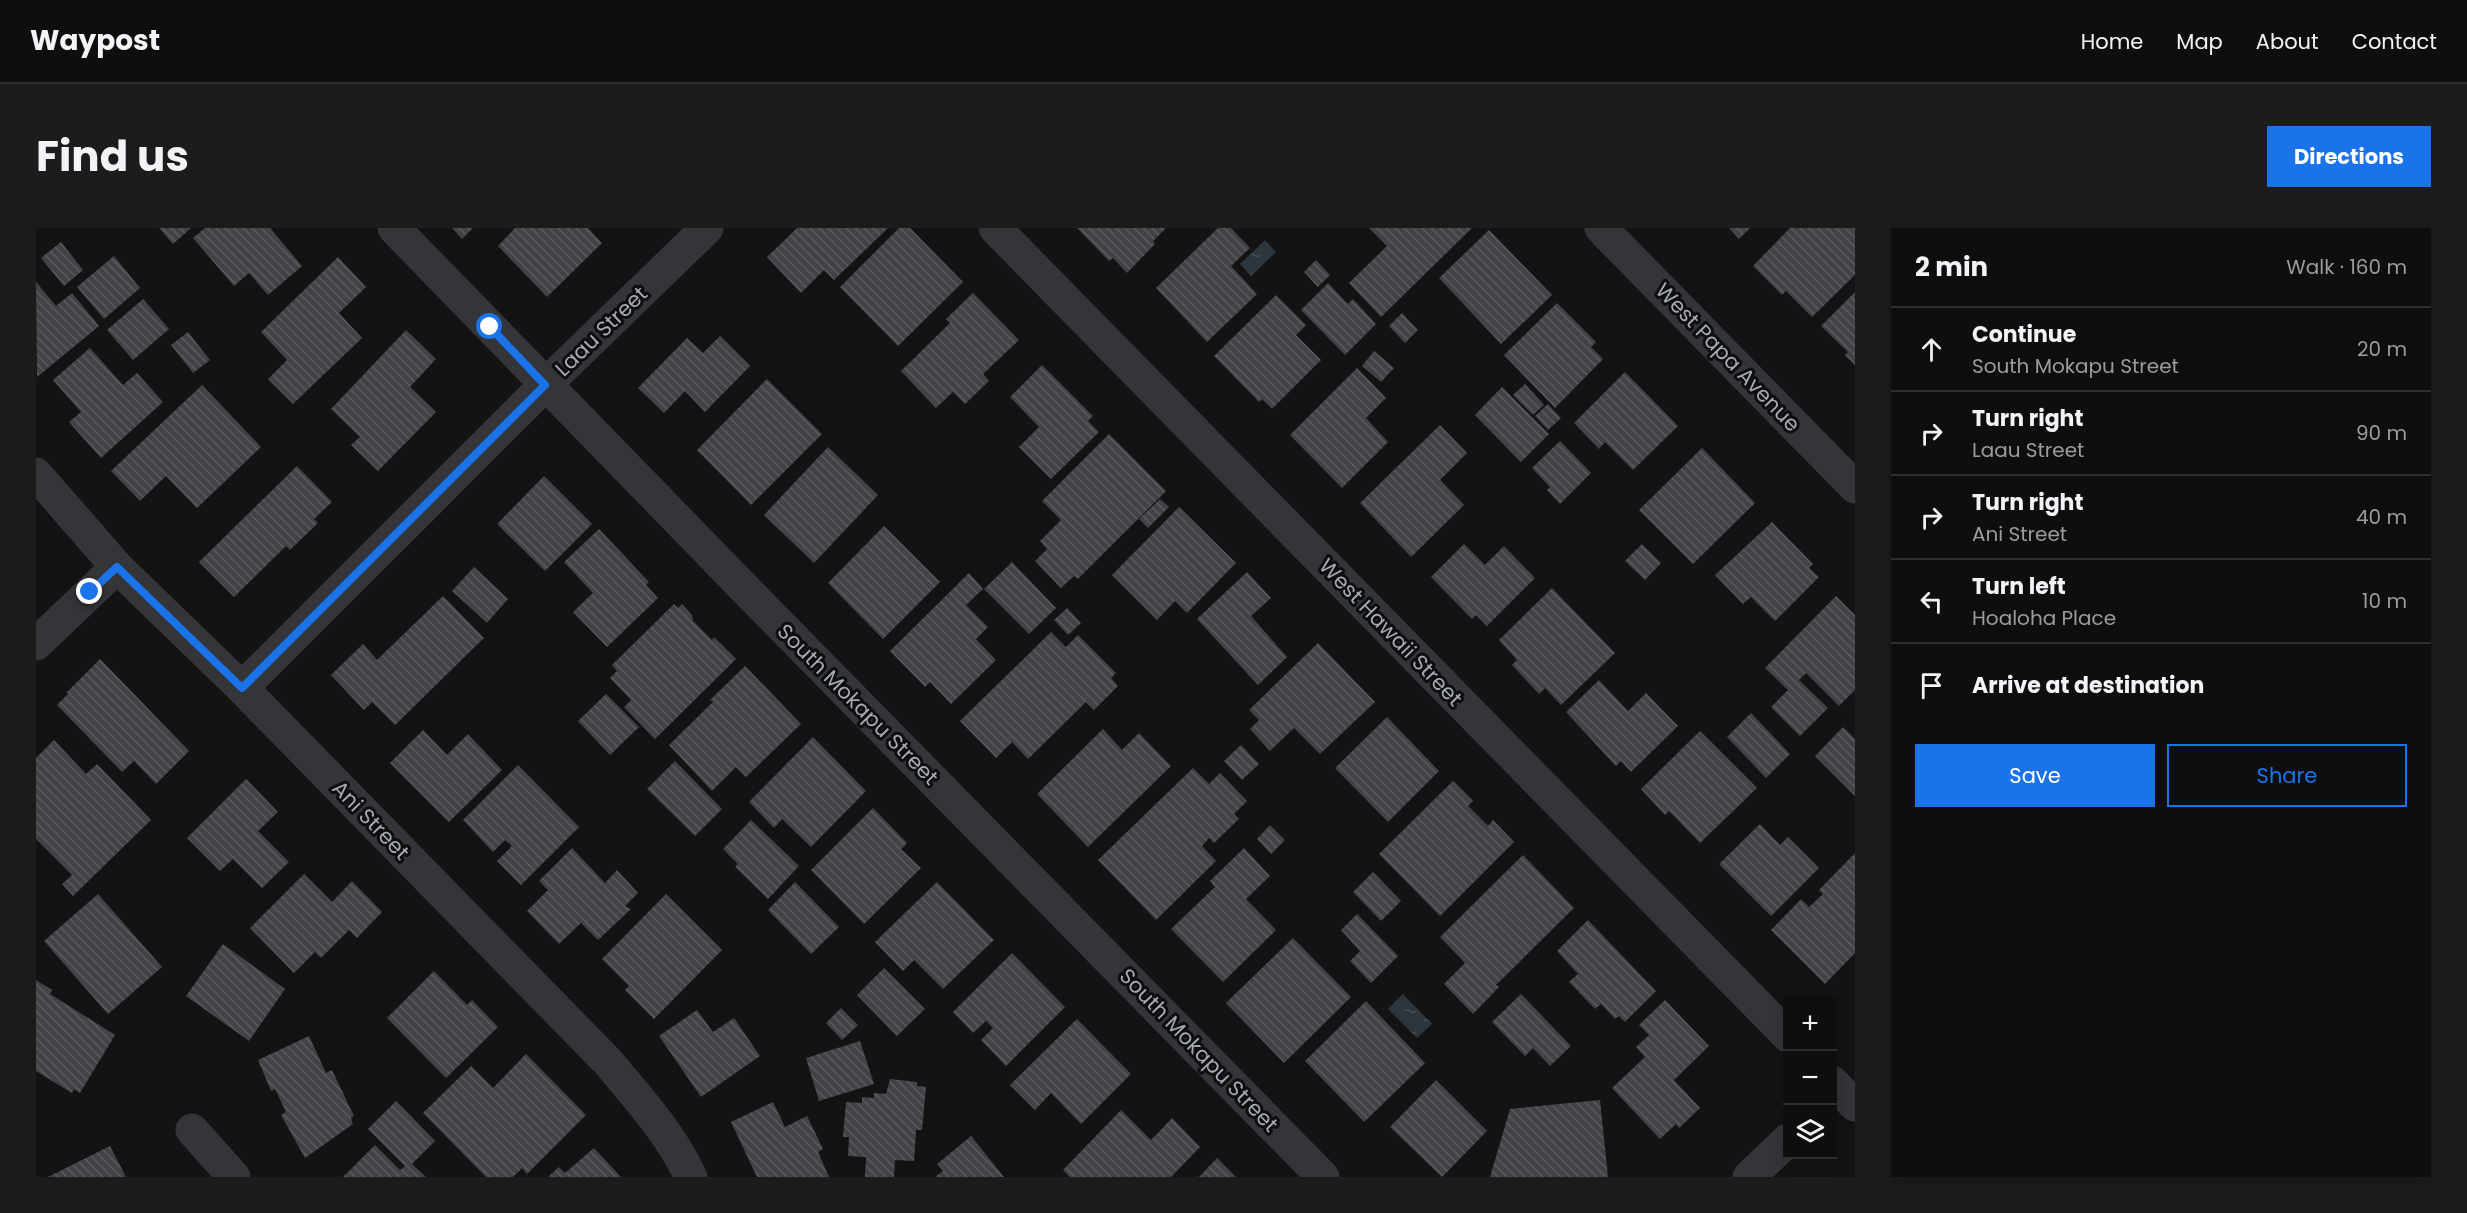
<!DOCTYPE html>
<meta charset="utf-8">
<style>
:root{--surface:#0e0e0f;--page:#1c1c1d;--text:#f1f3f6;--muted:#9b9c9e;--line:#2e2e2f;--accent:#1a73e8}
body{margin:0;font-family:Poppins,sans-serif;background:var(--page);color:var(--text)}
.controls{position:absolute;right:18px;bottom:18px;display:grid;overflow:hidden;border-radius:0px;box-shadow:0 3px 15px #0003}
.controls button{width:54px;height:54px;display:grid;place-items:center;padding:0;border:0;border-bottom:2px solid var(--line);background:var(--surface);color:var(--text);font:30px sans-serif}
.stop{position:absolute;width:18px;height:18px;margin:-14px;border:4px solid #1a73e8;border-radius:50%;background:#fff}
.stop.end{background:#1a73e8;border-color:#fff;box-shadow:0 2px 6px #0008}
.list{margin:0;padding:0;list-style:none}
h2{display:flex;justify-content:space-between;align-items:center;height:78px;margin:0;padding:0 24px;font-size:26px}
h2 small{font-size:20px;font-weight:400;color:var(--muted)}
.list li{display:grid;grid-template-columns:39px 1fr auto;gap:18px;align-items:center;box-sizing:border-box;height:84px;padding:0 24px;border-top:2px solid var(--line)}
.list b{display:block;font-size:22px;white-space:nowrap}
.list p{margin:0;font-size:20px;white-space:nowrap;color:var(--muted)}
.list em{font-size:20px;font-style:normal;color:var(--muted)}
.actions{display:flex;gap:12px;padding:18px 24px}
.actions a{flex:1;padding:14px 0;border:2px solid var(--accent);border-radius:0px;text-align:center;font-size:21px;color:var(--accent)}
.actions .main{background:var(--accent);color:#fff}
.icon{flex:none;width:33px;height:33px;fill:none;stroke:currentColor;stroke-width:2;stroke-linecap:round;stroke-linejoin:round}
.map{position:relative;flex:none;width:1819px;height:949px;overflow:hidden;border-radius:0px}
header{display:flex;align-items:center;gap:36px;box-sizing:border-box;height:84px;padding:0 30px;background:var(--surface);border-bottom:2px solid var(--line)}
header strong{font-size:28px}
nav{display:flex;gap:33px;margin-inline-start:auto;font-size:21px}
.intro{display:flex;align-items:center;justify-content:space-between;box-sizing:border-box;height:144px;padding:0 36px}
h1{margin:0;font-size:42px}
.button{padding:15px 27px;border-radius:0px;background:var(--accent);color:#fff;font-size:21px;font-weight:700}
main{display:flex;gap:36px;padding:0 36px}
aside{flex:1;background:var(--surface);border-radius:0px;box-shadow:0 3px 15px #0003}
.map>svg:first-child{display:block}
.water{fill:url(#water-ripples)}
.building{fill:url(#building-back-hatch)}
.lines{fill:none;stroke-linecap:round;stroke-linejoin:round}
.minor{stroke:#343539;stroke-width:33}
.tertiary{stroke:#343539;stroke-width:33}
.route{stroke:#1a73e8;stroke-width:8}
.labels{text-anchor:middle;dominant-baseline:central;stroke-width:6;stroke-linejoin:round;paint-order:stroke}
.street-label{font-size:21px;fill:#a5aab4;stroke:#0e0e0f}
</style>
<header>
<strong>Waypost</strong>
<nav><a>Home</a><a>Map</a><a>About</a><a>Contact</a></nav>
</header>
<div class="intro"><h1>Find us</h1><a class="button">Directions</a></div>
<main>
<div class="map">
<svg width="1819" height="949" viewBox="0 0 1819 949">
<defs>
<pattern id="water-ripples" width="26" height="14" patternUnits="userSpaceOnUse" patternTransform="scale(1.5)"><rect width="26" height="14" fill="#2d363c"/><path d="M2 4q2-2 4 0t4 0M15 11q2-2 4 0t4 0" fill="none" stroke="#485056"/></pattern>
<pattern id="building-back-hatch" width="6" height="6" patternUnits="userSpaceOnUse" patternTransform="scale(1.5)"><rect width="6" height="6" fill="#424347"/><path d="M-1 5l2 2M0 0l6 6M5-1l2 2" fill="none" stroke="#5a5b5f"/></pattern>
</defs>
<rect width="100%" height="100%" fill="#131314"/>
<g class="water">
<path d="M1229,12L1240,24L1215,48L1204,36Z"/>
<path d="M1367,766L1396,796L1381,810L1352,781Z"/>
</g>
<g class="building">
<path d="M123,0H155L137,16Z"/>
<path d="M169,0H234L266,38L232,67L213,45L198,58L157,10Z"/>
<path d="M416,0H437L426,11Z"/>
<path d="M479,0H552L566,15L511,69L462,18Z"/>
<path d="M761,0H852L798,52L788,42L765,65L731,29Z"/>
<path d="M863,0H874L927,54L862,118L804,59Z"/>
<path d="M1041,0H1130L1117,13L1119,16L1091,45L1077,30L1073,33Z"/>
<path d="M1182,0H1195L1214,20L1195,38L1221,66L1171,114L1120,60Z"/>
<path d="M1333,0H1436L1345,89L1313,55L1351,18Z"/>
<path d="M1693,0H1714L1703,11Z"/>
<path d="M1754,0H1819V47L1776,89L1750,63L1746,67L1717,38Z"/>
<path d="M1453,2L1516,67L1465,116L1403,50Z"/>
<path d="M25,14L47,42L28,58L5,30Z"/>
<path d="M78,28L104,60L68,91L41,59Z"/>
<path d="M302,29L330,59L303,85L326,110L257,176L232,151L251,132L225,104Z"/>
<path d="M1280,32L1294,47L1282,59L1268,44Z"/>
<path d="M0,54L20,78L36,65L63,98L1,149Z"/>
<path d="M1292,55L1312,76L1317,71L1340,96L1309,127L1265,82Z"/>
<path d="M1819,64V137L1809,127L1812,124L1785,98Z"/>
<path d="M937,65L983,112L947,146L953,153L929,176L917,164L900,180L865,143L914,95L910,91Z"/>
<path d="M1240,67L1270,97L1260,107L1285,132L1236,181L1226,171L1223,174L1178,128Z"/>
<path d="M107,71L133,101L97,132L71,102Z"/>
<path d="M1521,75L1560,114L1555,119L1567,131L1519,180L1468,127Z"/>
<path d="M1366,85L1382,102L1369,115L1353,98Z"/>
<path d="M370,102L400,131L374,159L400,184L342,243L315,217L324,209L295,181Z"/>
<path d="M152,104L174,132L157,145L135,117Z"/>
<path d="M684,108L714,138L669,184L649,163L628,185L602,160L651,110L667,125Z"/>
<path d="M54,120L87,157L101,145L127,174L65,230L33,194L45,184L17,152Z"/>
<path d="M1338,123L1358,140L1345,154L1326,138Z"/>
<path d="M1006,137L1057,188L1052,193L1063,204L1015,251L983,219L1003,199L974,169Z"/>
<path d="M1321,140L1350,170L1330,190L1352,214L1306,260L1254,207Z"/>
<path d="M1589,144L1642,198L1597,242L1569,214L1563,221L1538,195Z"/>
<path d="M731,151L786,206L715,277L661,222Z"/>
<path d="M1489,156L1508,177L1497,187L1477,167Z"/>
<path d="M166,157L225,219L161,280L130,248L104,273L75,243Z"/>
<path d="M1466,159L1513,206L1485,234L1439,187Z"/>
<path d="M1512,176L1525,190L1512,202L1499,188Z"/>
<path d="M1404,197L1431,225L1404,252L1428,277L1375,329L1324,275Z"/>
<path d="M1073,206L1130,263L1042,351L1038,348L1025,360L999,333L1011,321L1004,313L1025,292L1006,273Z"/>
<path d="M1524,213L1555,245L1524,276L1511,262L1514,259L1496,240Z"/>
<path d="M792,219L842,267L778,335L728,287Z"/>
<path d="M1666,220L1719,275L1657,336L1603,282Z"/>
<path d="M261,238L296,274L278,291L282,295L257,319L254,322L250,318L198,369L163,334Z"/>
<path d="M508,248L556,296L509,343L461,296Z"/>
<path d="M1124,271L1133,279L1112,300L1103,291Z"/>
<path d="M1143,279L1200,335L1151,385L1139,373L1121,392L1076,347Z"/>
<path d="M1736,294L1777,336L1773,340L1783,349L1739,393L1715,369L1707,376L1679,347Z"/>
<path d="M848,298L904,354L847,411L792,355Z"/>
<path d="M563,301L613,354L610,357L622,370L571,419L537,384L557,365L528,334Z"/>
<path d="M1428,316L1449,337L1468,318L1499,350L1451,398L1440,387L1436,391L1395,349Z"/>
<path d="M1606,316L1625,335L1609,352L1589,333Z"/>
<path d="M976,334L1020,380L993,406L948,361Z"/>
<path d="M438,339L472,371L451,395L416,363Z"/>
<path d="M1211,344L1235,370L1215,388L1251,429L1222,457L1161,391Z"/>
<path d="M933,345L947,361L930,377L952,399L940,411L960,432L915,476L894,454L889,459L854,423Z"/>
<path d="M1516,360L1579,425L1525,477L1509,460L1503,466L1476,437L1481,432L1463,412Z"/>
<path d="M407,368L448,410L359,497L336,474L328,482L295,447L327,416L341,432Z"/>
<path d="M1800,368L1819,387V462L1803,478L1770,445L1763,452L1792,480L1764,508L1735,479L1752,462L1729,440Z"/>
<path d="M638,376L642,380L646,376L656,387L657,393L676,412L678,409L700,431L619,511L588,479L595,472L574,450L581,443L576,437Z"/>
<path d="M1031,380L1045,395L1032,407L1018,392Z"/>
<path d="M1015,404L1030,419L1042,407L1080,445L1075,450L1082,458L1058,482L1050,474L992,531L976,514L960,530L924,493Z"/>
<path d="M1282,415L1339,474L1284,526L1258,500L1234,523L1214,501L1223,492L1213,482Z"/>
<path d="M64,431L153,523L120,556L98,533L86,544L21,477L32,466L31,464Z"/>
<path d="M709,438L765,496L710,549L700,539L676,563L633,517L677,474L674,472Z"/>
<path d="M1563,452L1592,483L1610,465L1642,498L1595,544L1585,533L1580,538L1530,484Z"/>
<path d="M570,466L603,499L574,527L542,493Z"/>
<path d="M1715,485L1754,526L1730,550L1691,509Z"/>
<path d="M1351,489L1403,543L1352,594L1299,540Z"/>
<path d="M1807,499L1819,511V568L1779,528Z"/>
<path d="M1067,501L1086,522L1103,505L1135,538L1052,619L1001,566Z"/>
<path d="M387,502L411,527L432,506L466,542L413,594L354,535Z"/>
<path d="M1664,503L1721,560L1664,615L1633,583L1629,587L1605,561Z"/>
<path d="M777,509L830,563L775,619L746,591L738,600L713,574Z"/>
<path d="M18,512L50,546L61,536L115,592L37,668L26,656L36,647L0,611V530Z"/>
<path d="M1205,517L1223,536L1206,552L1188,533Z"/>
<path d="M639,533L686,581L659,608L611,561Z"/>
<path d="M482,537L543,599L485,657L461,633L476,618L469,612L457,624L427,592Z"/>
<path d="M1157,540L1173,556L1184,545L1211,573L1198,586L1203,591L1178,615L1173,610L1166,618L1180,633L1120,692L1062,632Z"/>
<path d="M210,551L242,584L222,603L253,634L226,660L197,631L184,643L151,610Z"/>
<path d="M1417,553L1437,573L1432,578L1452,598L1457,592L1478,614L1404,688L1343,626Z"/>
<path d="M837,580L871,615L865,621L885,640L828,696L775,642Z"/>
<path d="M715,592L763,638L732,671L699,639L702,636L687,621Z"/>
<path d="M1724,596L1744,617L1752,609L1783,640L1735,688L1683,636Z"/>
<path d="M1234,597L1249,612L1235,626L1221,611Z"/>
<path d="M536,620L569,655L581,642L602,665L589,678L595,681L562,712L545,695L523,716L491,683L512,662L503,653Z"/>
<path d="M1208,620L1234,648L1210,671L1240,702L1187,754L1135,701L1179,659L1174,653Z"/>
<path d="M1819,625V725L1789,756L1735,702L1765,671L1773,679L1787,666L1783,662Z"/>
<path d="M1487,627L1538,680L1460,757L1463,759L1437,786L1408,756L1429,735L1404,709Z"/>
<path d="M1337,644L1365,673L1345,693L1317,664Z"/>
<path d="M268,646L296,674L316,653L346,684L321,710L313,702L285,730L279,724L258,745L214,700Z"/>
<path d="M759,654L803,699L775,726L732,682Z"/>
<path d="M901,654L958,712L907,761L878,732L867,743L839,714Z"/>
<path d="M62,666L126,739L72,786L8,713Z"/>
<path d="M630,666L686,722L618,791L589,762L593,758L566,731Z"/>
<path d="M1321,686L1362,728L1335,755L1314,733L1324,723L1305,702Z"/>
<path d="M1552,692L1620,763L1589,794L1583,788L1579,791L1565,776L1559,781L1533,754L1542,746L1521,723Z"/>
<path d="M1257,710L1315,769L1248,835L1190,775Z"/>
<path d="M187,716L249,761L213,813L150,768Z"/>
<path d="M976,725L1029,779L970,838L945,812L957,800L950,793L937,805L917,784Z"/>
<path d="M848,740L889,781L861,808L821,767Z"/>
<path d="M398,743L431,777L436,772L462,799L410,850L351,790Z"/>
<path d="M0,752L16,762L14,766L79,807L44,865L38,861L36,865L0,843Z"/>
<path d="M1485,766L1535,818L1514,838L1497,820L1489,828L1456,794Z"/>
<path d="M1629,772L1673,818L1638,852L1664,880L1643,900L1640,896L1624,911L1576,860L1609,829L1600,819L1613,807L1603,797Z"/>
<path d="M1330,773L1389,835L1328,894L1269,833Z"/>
<path d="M805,780L822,797L806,812L790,795Z"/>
<path d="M661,782L677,804L698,790L724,828L665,869L623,808Z"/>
<path d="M1041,791L1095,846L1045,896L1015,865L999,882L974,857Z"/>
<path d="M273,808L290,845L296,842L318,888L315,890L317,896L269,930L245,887L250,884L239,861L235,863L222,832Z"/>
<path d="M824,813L838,856L783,873L770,830Z"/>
<path d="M490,826L550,887L491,946L486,940L477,949H450L387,885L435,838L457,860Z"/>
<path d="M854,851L881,854V858L890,859L886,902H880L878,933L859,932L858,949H829L830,929L812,928L813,909H807L810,874L826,875V869L838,870V865L850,866Z"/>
<path d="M1400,852L1451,903L1406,949L1354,899Z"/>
<path d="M1564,872L1572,949H1454L1474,881Z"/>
<path d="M360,873L399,913L376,936L390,949H307L339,917L364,942L369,938L332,901Z"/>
<path d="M737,874L749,899L771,888L787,921L782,924L793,949H721L695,894Z"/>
<path d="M1085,882L1115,912L1136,890L1164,919L1135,949H1034L1027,942Z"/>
<path d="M935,908L968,949H899L907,943L901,936Z"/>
<path d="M74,918L90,949H12Z"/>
<path d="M558,920L585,949H512L523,939L529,945Z"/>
<path d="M1181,930L1200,949H1163Z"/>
</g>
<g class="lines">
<g class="minor">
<path d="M358,0L711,363L1287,949"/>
<path d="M959,0L1752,808"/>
<path d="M0,246L81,339L206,460L572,834C603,871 634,905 655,949"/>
<path d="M0,416L81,339"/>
<path d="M206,460L509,157L671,0"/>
<path d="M1796,854L1819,877"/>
<path d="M156,902L198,949"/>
<path d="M1713,949L1752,912"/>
</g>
<path class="tertiary" d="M1565,0L1819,259"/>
</g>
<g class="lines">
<path class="route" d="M54,364L81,339L206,460L509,157L454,99"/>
</g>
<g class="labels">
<g class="street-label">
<text transform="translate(565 103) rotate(-44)">Laau Street</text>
<text transform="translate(1692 129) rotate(46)">West Papa Avenue</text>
<text transform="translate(1355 404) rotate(46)">West Hawaii Street</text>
<text transform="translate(822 476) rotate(45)">South Mokapu Street</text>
<text transform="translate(335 592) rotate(46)">Ani Street</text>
<text transform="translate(1163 822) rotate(46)">South Mokapu Street</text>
</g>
</g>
</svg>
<div class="controls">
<button>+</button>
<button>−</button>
<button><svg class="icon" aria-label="layers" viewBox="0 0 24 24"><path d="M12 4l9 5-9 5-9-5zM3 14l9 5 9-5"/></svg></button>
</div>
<div class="stop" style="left:454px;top:99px"></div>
<div class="stop end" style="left:54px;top:364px"></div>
</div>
<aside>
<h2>2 min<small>Walk · 160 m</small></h2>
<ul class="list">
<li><svg class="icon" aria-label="ahead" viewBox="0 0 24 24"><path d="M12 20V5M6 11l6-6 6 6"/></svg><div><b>Continue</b><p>South Mokapu Street</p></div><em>20 m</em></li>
<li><svg class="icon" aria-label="right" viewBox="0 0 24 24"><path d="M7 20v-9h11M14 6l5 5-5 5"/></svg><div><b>Turn right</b><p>Laau Street</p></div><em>90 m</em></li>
<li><svg class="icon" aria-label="right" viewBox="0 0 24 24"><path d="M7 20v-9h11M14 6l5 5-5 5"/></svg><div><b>Turn right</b><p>Ani Street</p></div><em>40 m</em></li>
<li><svg class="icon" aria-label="left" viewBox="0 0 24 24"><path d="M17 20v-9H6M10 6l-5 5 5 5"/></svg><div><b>Turn left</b><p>Hoaloha Place</p></div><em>10 m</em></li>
<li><svg class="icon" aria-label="arrive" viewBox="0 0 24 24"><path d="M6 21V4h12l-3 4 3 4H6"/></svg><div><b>Arrive at destination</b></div></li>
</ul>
<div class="actions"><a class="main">Save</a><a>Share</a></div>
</aside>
</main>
